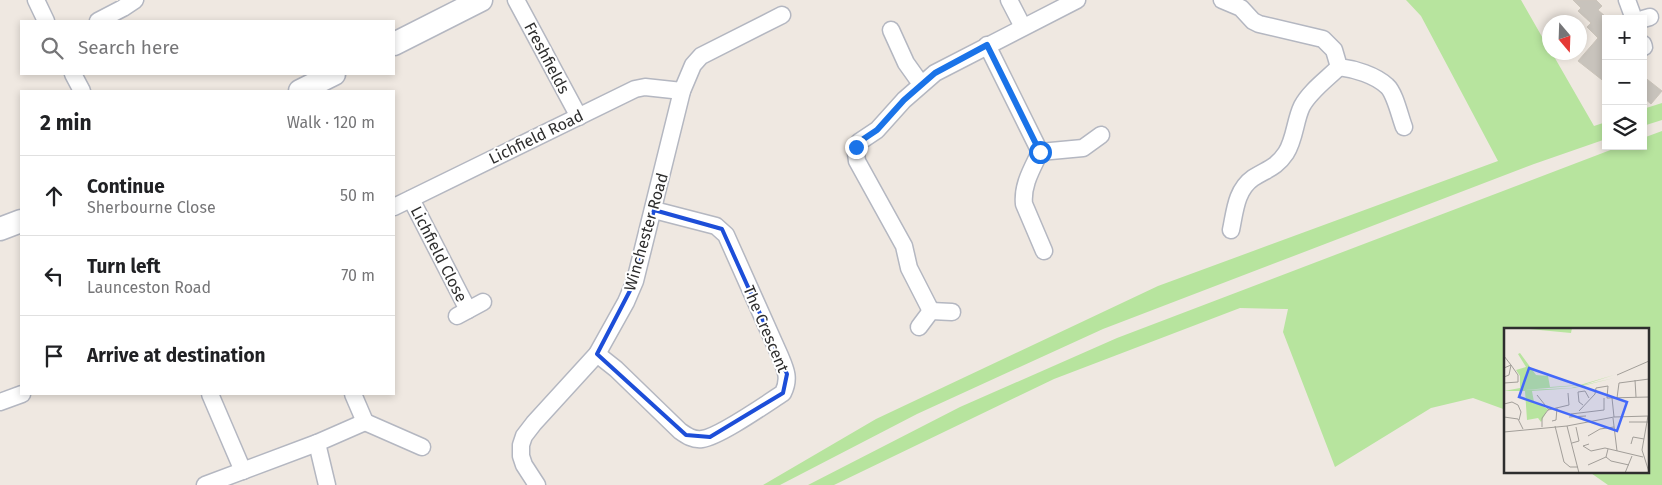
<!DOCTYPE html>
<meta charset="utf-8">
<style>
:root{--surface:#fff;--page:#f2f2f2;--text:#202124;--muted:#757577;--line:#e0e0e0}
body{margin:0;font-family:"Fira Sans",sans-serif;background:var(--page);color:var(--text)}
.controls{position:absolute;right:15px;top:15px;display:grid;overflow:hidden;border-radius:0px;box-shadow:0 2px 8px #0003}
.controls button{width:45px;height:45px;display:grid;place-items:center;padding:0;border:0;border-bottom:1px solid var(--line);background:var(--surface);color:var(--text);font:25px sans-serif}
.compass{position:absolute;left:1542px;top:15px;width:45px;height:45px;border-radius:50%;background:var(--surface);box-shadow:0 2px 8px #0003;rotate:161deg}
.stop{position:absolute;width:15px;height:15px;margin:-11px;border:4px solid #1a73e8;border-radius:50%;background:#fff}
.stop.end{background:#1a73e8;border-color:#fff;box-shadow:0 1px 5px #0008}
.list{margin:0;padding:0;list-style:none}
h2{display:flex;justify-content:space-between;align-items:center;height:65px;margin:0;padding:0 20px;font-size:21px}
h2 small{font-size:16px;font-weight:400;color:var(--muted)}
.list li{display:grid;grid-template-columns:32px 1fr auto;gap:15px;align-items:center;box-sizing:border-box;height:80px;padding:0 20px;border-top:1px solid var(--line)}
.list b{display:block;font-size:19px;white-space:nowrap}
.list p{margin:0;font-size:16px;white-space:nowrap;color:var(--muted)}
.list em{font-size:16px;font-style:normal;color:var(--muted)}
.icon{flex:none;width:28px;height:28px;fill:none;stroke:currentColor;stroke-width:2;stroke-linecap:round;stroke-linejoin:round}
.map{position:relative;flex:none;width:1662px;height:485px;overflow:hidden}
.search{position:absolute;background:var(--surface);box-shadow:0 2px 8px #0003;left:20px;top:20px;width:375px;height:55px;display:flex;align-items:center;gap:12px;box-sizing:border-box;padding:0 18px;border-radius:0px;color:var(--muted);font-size:19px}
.panel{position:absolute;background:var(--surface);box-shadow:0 2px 8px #0003;left:20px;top:90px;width:375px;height:305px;border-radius:0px}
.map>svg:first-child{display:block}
.green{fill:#b7e49e}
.building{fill:#c8c3bc;stroke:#cbc4ba}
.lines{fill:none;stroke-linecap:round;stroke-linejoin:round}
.street-casing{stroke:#b4b7c1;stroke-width:19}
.secondary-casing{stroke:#b4b7c1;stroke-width:25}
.street{stroke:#fff;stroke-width:16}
.secondary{stroke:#fff;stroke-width:22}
.route{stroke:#1a73e8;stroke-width:6}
.marked{fill:none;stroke:#1d4ed8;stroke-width:4;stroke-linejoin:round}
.labels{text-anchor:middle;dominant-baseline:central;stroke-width:4;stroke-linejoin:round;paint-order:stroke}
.street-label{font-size:16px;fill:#2e2e2e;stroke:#fff}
.inset-road{fill:none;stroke:#a29e99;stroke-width:1}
.view{fill:#4368f9;fill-opacity:0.15;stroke:#4368f9;stroke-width:2.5}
.inset-edge{fill:none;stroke:#2e2e2e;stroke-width:2.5}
</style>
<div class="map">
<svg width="1662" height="485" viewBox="0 0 1662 485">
<rect width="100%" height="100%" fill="#efe8e1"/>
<g class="green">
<path d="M1406,0H1521L1549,49L1550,52L1552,53L1594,126L1606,122V139L1534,164L1103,329L917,414L780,485H763L876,419L1158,286L1498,161L1421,16Z"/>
<path d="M1662,103V120L1643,126V109Z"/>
<path d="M1662,131V485H1608L1588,471H1648V329H1506V410L1473,398L1431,408L1335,467L1283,332L1288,309L1240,308L1054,379L834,485H808L960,407L1117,338L1621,146H1643V138Z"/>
</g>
<g class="building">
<path d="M1573,0H1596L1602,6L1598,10L1606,17V83L1578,61L1598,38L1587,27L1591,23L1578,11L1581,8Z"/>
<path d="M1643,76L1662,91L1651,104L1643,97Z"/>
</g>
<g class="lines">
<defs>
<g id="street">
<path d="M36,0L46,21"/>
<path d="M516,0L579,117"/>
<path d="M1009,0L1023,27"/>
<path d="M1222,0L1241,8L1253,21L1259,24L1323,39L1334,50L1339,67C1355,69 1375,75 1387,86C1395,93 1400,117 1404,127"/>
<path d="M1627,0L1634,19"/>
<path d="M1643,19L1650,17"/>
<path d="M98,21L123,8L135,0"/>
<path d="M891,30L906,63L921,84"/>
<path d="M1643,44L1644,47"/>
<path d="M987,45L1040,152C1032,169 1022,185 1024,204L1044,251"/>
<path d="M73,74L82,91"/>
<path d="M1040,152L1083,148L1101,135"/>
<path d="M411,199L468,310"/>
<path d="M394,207L635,89L645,87L682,91"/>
<path d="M1231,230C1235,211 1236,190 1253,178C1267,169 1276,168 1286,153C1295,139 1295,120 1302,106C1310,91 1327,79 1339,67"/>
<path d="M931,311L909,268L904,246L857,161L856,153L859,142L877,130L904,100L935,73L1077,0"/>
<path d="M457,316L483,302"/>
<path d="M919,327L931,311L952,312"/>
<path d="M597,354L616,369L680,431C687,436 693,440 702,439C719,437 766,404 783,393C790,379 786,370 780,356L726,235L716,226L654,210"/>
<path d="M210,394L243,471"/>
<path d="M353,394L365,422"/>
<path d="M0,402L22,394"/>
<path d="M365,422L422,447"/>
<path d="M317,443L327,485"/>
<path d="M205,485L317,443L365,422"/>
<path d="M537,485L524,465L521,456V445L524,436L534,423L597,354L626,302L635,281L682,91L693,65L701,56L782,15"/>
</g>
<g id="secondary">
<path d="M394,44L481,0"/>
<path d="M300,91L334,74"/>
<path d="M0,229L21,221"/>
</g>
</defs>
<use href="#street" class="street-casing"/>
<use href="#secondary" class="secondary-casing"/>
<use href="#street" class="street"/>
<use href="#secondary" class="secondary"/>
</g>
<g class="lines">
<path class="route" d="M856,147L859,142L877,130L904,100L935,73L987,45L1040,152"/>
</g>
<path class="marked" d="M654,210L722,229L787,374L783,393L710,437L686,435L597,354L635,281Z"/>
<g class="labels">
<g class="street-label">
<text transform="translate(547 58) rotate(62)">Freshfields</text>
<text transform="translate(536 137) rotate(-26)">Lichfield Road</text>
<text transform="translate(646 232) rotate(-74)">Winchester Road</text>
<text transform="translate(439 254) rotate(63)">Lichfield Close</text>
<text transform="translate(766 329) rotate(67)">The Crescent</text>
</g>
</g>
<g transform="translate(1504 328)">
<rect width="145" height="145" fill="#efe8e1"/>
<path d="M68,0L67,5L25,1V0ZM16,25L32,47L44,48L46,59L76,57L110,47L79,57L21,62L67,60L110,50L70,60L28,63L30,74L44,81L37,94L34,90L23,92L21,63H0L16,60V48L12,42L22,39L14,26Z" fill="#b7e49e"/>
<path class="inset-road" d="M0,28L7,37L0,40M113,47L145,33M0,49L5,47L7,37M131,52L132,69M0,55L14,54V47L7,37M33,67L45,82M103,70L145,69M108,70L110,89M113,70L115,55L145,51M0,76L8,74L14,77L17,84L15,92M79,77L75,74L74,64L81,63L85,70M75,83L91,66L92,60L104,58L103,70M67,86L100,82V70M144,88L138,122L145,144M0,89L14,91L19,101M65,89L82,88M109,90L113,123M48,93L52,92L53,80M125,94H144M51,98L60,134L66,139H74M63,98L110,89L145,88M38,99V90L44,82L65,77L64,65M0,104L63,98L75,145M84,108L96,101L110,99M68,115L75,113L72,99M85,116L79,118L87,123L101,120L139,129M127,116L129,109L140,111M104,121L102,129L107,133L125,137M84,137L102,129M121,145L128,128"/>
<path class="view" d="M25,40L123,74L113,103L15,69Z"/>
<rect width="145" height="145" class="inset-edge"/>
</g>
</svg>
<div class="controls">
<button>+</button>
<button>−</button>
<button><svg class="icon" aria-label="layers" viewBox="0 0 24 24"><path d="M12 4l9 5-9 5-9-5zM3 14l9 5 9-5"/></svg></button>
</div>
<svg class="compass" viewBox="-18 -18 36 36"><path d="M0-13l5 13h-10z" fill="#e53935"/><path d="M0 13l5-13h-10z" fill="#757577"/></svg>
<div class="stop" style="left:1040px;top:152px"></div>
<div class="stop end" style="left:856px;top:147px"></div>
<div class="search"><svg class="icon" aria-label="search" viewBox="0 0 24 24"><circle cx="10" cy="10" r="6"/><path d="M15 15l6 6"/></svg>Search here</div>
<section class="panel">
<h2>2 min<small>Walk · 120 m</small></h2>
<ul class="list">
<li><svg class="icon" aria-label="ahead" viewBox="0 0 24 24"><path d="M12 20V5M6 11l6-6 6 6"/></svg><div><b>Continue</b><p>Sherbourne Close</p></div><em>50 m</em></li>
<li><svg class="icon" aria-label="left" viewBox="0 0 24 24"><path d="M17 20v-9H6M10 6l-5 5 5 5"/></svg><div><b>Turn left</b><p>Launceston Road</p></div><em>70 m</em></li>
<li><svg class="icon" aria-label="arrive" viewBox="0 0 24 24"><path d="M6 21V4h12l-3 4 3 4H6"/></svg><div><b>Arrive at destination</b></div></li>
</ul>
</section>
</div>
